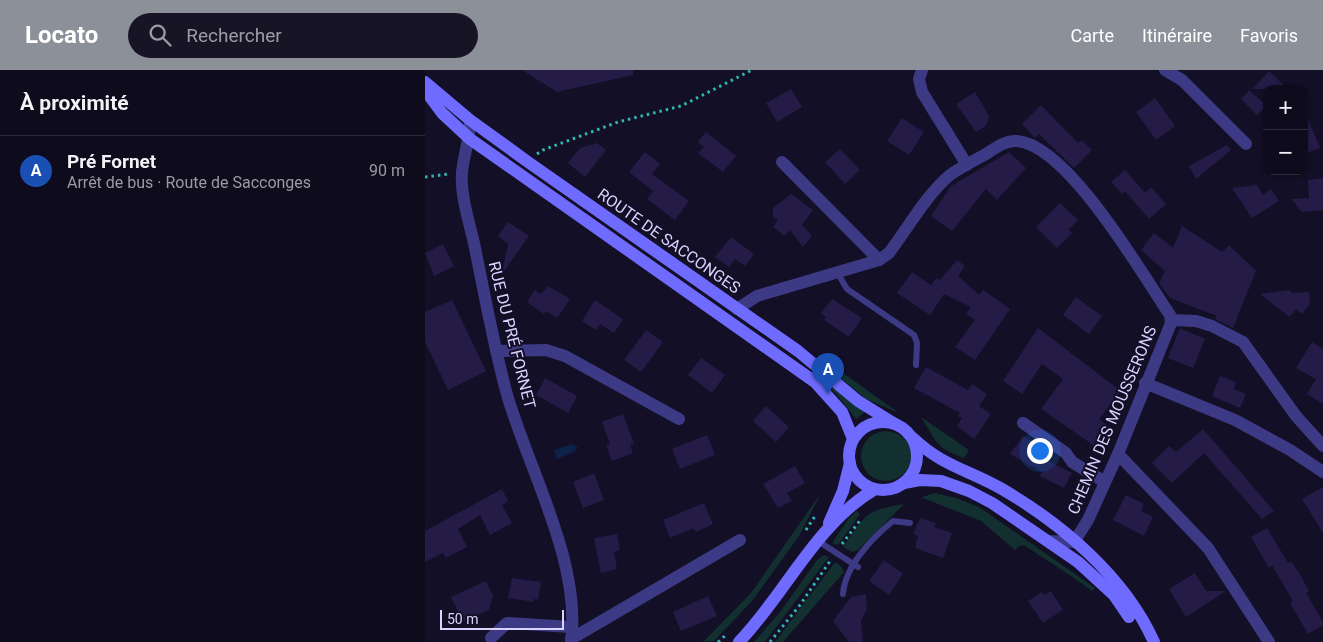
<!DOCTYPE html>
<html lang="fr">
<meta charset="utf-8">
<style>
:root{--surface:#0e0b1c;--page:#171425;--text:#f1f3f6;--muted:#9b9ba3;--line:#2e2b3b;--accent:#8c9099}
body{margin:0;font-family:Roboto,sans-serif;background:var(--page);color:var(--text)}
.controls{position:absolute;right:15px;top:15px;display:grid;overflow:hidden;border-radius:10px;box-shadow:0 1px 4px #0004}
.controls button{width:45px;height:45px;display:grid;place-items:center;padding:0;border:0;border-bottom:1px solid var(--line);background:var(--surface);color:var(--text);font:25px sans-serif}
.scale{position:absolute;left:15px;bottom:12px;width:124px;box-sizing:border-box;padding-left:5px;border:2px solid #d9d4ff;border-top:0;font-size:14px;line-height:18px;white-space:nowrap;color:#d9d4ff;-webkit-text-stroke:4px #130f26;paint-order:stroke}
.you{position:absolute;left:614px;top:380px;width:18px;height:18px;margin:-12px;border:4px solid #fff;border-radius:50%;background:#1a73e8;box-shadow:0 0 0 8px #1a73e833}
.badge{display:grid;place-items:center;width:32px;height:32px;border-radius:50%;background:var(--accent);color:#fff;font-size:16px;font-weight:700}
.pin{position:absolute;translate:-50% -41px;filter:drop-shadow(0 1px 2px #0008)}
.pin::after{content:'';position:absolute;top:26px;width:18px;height:15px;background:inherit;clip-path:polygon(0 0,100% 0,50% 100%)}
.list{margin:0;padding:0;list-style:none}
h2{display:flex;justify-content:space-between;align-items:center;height:65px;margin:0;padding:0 20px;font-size:21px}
h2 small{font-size:16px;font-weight:400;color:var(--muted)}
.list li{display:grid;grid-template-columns:32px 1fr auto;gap:15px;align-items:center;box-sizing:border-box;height:70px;padding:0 20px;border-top:1px solid var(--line)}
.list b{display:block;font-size:19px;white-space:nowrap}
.list p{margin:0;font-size:16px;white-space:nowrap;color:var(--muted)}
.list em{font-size:16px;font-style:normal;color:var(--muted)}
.icon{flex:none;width:28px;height:28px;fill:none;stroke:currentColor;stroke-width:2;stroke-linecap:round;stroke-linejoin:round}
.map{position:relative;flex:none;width:898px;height:572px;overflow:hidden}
header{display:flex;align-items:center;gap:30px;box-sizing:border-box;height:70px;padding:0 25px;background:var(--accent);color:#fff}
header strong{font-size:24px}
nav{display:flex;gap:28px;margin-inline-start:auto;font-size:18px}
.search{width:350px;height:45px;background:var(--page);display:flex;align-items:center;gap:12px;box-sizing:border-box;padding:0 18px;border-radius:28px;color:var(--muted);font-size:19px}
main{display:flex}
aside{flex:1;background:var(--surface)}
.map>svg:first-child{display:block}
.green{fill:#12302f}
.water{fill:#0c2248}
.building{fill:#241b47}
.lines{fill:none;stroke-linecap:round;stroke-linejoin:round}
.path{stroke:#2fb8b0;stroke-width:3;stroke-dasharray:2.5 4;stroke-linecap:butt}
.lane{stroke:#3d3a85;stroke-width:6}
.street{stroke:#3d3a85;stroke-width:12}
.secondary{stroke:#6f6bff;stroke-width:12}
.labels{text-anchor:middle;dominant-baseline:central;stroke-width:4;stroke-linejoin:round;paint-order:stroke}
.street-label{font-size:16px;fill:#d9d4ff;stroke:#130f26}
</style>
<header>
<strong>Locato</strong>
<div class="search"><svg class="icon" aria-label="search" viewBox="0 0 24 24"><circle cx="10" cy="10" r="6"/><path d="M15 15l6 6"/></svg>Rechercher</div>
<nav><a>Carte</a><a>Itinéraire</a><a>Favoris</a></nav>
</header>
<main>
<aside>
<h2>À proximité<small></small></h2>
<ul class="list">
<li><span class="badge" style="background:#1a4fb4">A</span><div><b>Pré Fornet</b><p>Arrêt de bus · Route de Sacconges</p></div><em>90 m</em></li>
</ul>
</aside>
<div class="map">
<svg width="898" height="572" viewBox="0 0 898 572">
<rect width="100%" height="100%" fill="#130f26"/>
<g class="green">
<path d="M402,293H404L474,343L441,329L400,295Z"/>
<path d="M396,303L440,342L431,349L412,325L394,307Z"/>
<path d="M496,347L544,380L539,388C509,377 512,372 496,347Z"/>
<circle cx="461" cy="386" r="25"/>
<path d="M396,423L374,466L327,531L289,571L278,572L326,523Z"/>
<path d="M510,423L531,428L554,437L670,518L667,521C645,504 622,491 599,475L594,476L590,480L556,451L498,428L497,427Z"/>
<path d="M479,434L433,480L427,482L418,477C441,445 438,441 479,434Z"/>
<path d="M432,441L435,444L413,475L407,473L424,448Z"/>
<path d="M399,485L404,487L342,569L339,572H329L355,542L392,490Z"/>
<path d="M410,492L416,496L419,502L358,572H350Z"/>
</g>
<path class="water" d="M146,374L153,377L149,382L132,389L129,380Z"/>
<g class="building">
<path d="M97,0H208V5L132,22Z"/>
<path d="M844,1L863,19H827Z"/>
<path d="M366,19L377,37L352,52L341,33Z"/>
<path d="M824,20L842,36L832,45L816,29Z"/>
<path d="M550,22L564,46L561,56L551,62L531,34Z"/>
<path d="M730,28L750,56L731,70L711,42Z"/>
<path d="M616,35L653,73L657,70L667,80L649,98L614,64L610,68L597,54Z"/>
<path d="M879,39L895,78L879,84Z"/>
<path d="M477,48L499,62L484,85L462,71Z"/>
<path d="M281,62L311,86L298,102L273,83L279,77L273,72Z"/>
<path d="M172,73L181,80L160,107L143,93L155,78Z"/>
<path d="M802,75L806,80L771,109L764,96Z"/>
<path d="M415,79L435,100L420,114L400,92Z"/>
<path d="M220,82L235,94L227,104L264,131L250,150L222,129L228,121L204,102Z"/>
<path d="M584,82L601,98L572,130L561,119L527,161L506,146L526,116Z"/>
<path d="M700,100L720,123L726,117L741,134L724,149L700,121L697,124L686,112Z"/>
<path d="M898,108V140L877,142L866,129L884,128L883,110Z"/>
<path d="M832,115L838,125L846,119L854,131L827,148L807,118Z"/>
<path d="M366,124L388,140L377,155L387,166L378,177L365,160L360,166L348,157L353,150L348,147V138Z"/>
<path d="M635,133L653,150L643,160L647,163L632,178L611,157Z"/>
<path d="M83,152L104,166L77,204L83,174L73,166Z"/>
<path d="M757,156L797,182L804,175L831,201L808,258L790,249L792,246L745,228L734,213L740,201L716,180L729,163L748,178Z"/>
<path d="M306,167L329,184L320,196L310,189L304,197L290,187Z"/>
<path d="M18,174L29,196L9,206L0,183Z"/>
<path d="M532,190L540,196L533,206L554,225L558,220L585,239L550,290L530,277L550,250L541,244L546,237L519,224L505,245L472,223L487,202L506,215L511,208L515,210Z"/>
<path d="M123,216L145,229L132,248L121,241L119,244L102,232L110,220L116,224Z"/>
<path d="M864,220L867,223L884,222L885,234L877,244L871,239L865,247L835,224Z"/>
<path d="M651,227L677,246L664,264L638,245Z"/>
<path d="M407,229L437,248L424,267L399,250L401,247L396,243Z"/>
<path d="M27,230L61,301L23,320L0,272V242Z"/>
<path d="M170,230L198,249L189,263L175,254L171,260L157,251Z"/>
<path d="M613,258L696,321L674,349L682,355L668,375L616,339L638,309L617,294L597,324L578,311Z"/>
<path d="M755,258L780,269L768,298L743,288Z"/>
<path d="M221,260L238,272L216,302L199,290Z"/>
<path d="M887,272L898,279V334L882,324L891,309L871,298Z"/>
<path d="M276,288L300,305L287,323L263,305Z"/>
<path d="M501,297L543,320L547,314L562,324L554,336L566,344L549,369L532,356L537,348L533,346L535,343L489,318Z"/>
<path d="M795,306L811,312L809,319L821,324L815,338L787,326Z"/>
<path d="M120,308L152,326L143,343L111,325Z"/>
<path d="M341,336L364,357L351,372L328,351Z"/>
<path d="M198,344L209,374L205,375L208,383L187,391L181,375L185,374L177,352Z"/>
<path d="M778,359L825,413L849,441L837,449L779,383L747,413L727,393L744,376L751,382Z"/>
<path d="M282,365L290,385L255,399L247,379Z"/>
<path d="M598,366L627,383L617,402L585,384Z"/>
<path d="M623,391L647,403L639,418L615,406Z"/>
<path d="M370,396L380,413L362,423L367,431L353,438L338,414Z"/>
<path d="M169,403L179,430L158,438L148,412Z"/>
<path d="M898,417V463L877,429Z"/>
<path d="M77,419L83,431L77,435L87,453L65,465L55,445L33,459L42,477L21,488L18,483L0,492V461Z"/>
<path d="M701,425L719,434L716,441L728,447L719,466L688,450Z"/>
<path d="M279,433L288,454L271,462L268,458L245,468L238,450Z"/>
<path d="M495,448L511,453L509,457L527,463L518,488L490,478L493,466L488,464Z"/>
<path d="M842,458L863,493L866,491L876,506L884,521L881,523L898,552V555L883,564L865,533L868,531L847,495L844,498L826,467Z"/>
<path d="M192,464L195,480L189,482L192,499L176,503L169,468Z"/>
<path d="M459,490L478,504L464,525L444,511Z"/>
<path d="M770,503L781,521H801L761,547L744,519Z"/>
<path d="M87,508L116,512L113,529H109V532L83,528Z"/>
<path d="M61,511L68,526L64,540L38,552L26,527Z"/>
<path d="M626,521L638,540L618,553L603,531L617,522L619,525Z"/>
<path d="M441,524L442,539L436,551L438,572H424L408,551L426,527Z"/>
<path d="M283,526L292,546L256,561L248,542Z"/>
</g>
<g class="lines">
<g class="path">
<path d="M112,84L118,80L193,52L256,36L327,0"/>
<path d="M0,107L24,104"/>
<path d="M381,460L390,446"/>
<path d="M417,474L436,449"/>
<path d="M293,572L302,564"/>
<path d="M345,572L375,535L405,491"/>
</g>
<g class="lane">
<path d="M412,202L422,219L489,265L492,273L491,295"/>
<path d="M393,471L433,497"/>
<path d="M418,524C420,496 447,468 468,451L485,453"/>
</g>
<g class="street">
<path d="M497,0L494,9L497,22L542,95"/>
<path d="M740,0L757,10L821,74"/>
<path d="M45,50C45,68 39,84 37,102C35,124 44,151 49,173C59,222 68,272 81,321C102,397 157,492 146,572"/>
<path d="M357,92L454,190"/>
<path d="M312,239L332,226L454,190L464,183C483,158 501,125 525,105C536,97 550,90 561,84C570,78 581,70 592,71C643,75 717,204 745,245L746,253L693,384L663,450L649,472"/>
<path d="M746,250L771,251L787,256L818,272L871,346L898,376"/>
<path d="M71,281L121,280L140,286L254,349"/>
<path d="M720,313L810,350L865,380L898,402"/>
<path d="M598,353L641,383L647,392L680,412"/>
<path d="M693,384L783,478L844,572"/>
<path d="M623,471L649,472"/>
<path d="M66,568L82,553L146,557"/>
<path d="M146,569L315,470"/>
</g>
<g class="secondary">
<path d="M0,12L45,50L103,92L373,281L433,331L470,354"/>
<path d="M0,20L17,43L45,69L390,312L417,342L428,369"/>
<circle cx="458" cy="386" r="34"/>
<path d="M488,368C517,396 544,400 577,419C637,454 700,507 729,572"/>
<path d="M479,413L495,410L516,411L544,421L567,433L653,492L689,525L704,547"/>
<path d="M404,453L418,421L425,393"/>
<path d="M314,572C361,523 390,455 450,419"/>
</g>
</g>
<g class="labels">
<g class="street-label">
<text transform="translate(244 171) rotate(35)">ROUTE DE SACCONGES</text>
<text transform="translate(87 265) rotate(76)">RUE DU PRÉ FORNET</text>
<text transform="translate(687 350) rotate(-67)">CHEMIN DES MOUSSERONS</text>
</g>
</g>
</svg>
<div class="controls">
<button>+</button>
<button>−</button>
</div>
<div class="scale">50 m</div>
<div class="you"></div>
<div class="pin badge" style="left:403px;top:324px;background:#1a4fb4">A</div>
</div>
</main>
